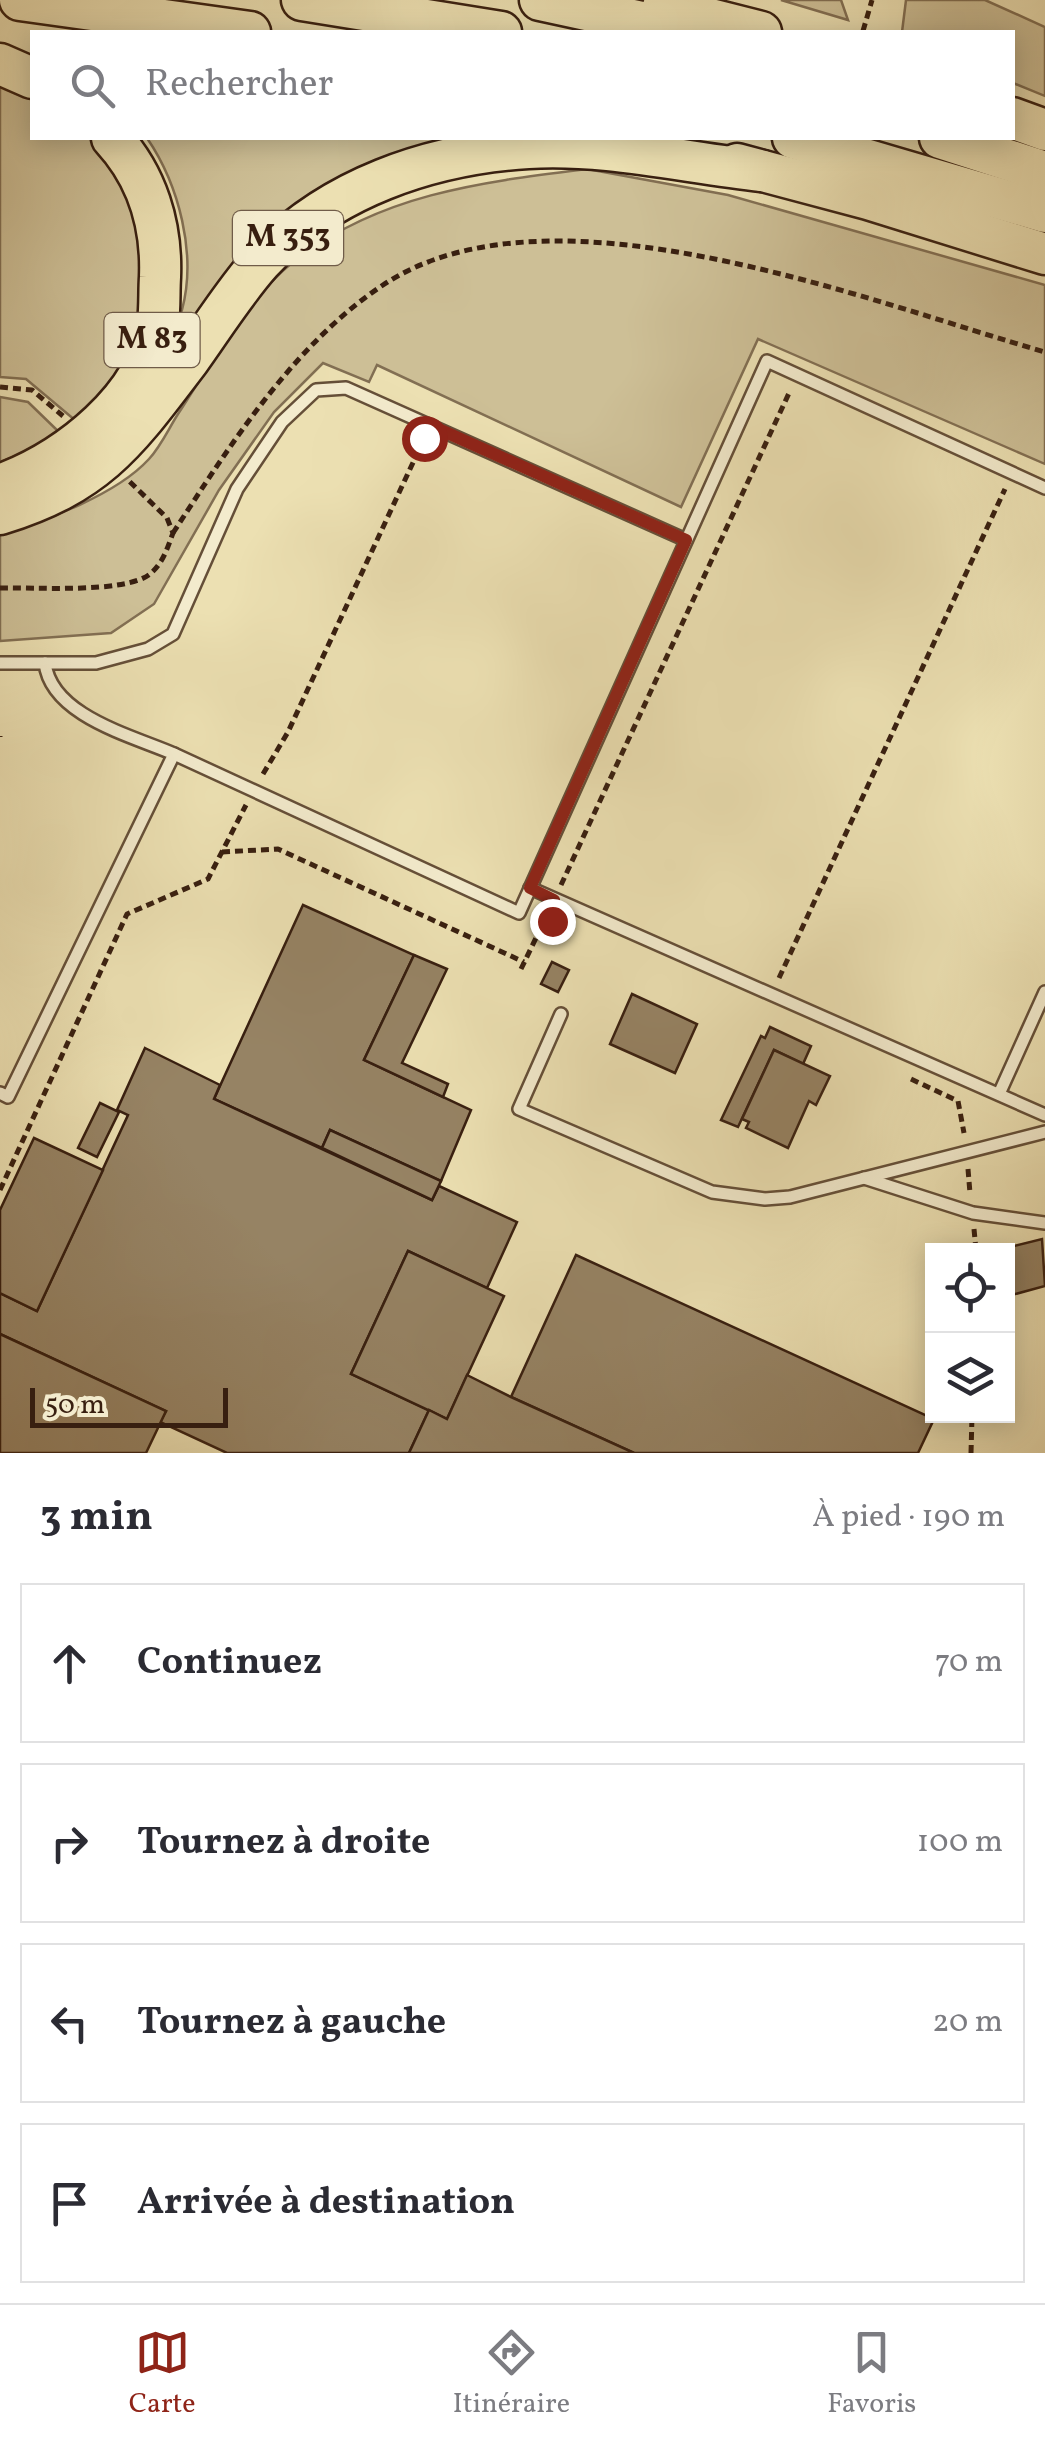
<!DOCTYPE html>
<html lang="fr">
<meta charset="utf-8">
<style>
:root{--surface:#fff;--page:#f2f2f3;--text:#2b2b33;--muted:#7c7c81;--line:#e1e1e2;--accent:#8f2418}
body{margin:0;font-family:Vollkorn,serif;background:var(--page);color:var(--text)}
.controls{position:absolute;right:30px;bottom:30px;display:grid;overflow:hidden;border-radius:0px;box-shadow:0 5px 25px #0003}
.controls button{width:90px;height:90px;display:grid;place-items:center;padding:0;border:0;border-bottom:2px solid var(--line);background:var(--surface);color:var(--text);font:50px sans-serif}
.scale{position:absolute;left:30px;bottom:25px;width:198px;box-sizing:border-box;padding-left:10px;border:5px solid #381f10;border-top:0;font-size:28px;line-height:35px;white-space:nowrap;color:#381f10;-webkit-text-stroke:8px #f3ebcd;paint-order:stroke}
.stop{position:absolute;width:30px;height:30px;margin:-22px;border:8px solid #8f2418;border-radius:50%;background:#fff}
.stop.end{background:#8f2418;border-color:#fff;box-shadow:0 2px 10px #0008}
.list{margin:0;padding:0;list-style:none}
h2{display:flex;justify-content:space-between;align-items:center;height:130px;margin:0;padding:0 40px;font-size:42px}
h2 small{font-size:32px;font-weight:400;color:var(--muted)}
.list li{display:grid;grid-template-columns:65px 1fr auto;gap:30px;align-items:center;box-sizing:border-box;height:160px;margin:0 20px 20px;padding:0 20px;border:2px solid var(--line);border-radius:0px}
.list b{display:block;font-size:38px;white-space:nowrap}
.list em{font-size:32px;font-style:normal;color:var(--muted)}
.icon{flex:none;width:55px;height:55px;fill:none;stroke:currentColor;stroke-width:2;stroke-linecap:round;stroke-linejoin:round}
.map{position:relative;flex:none;width:1045px;height:1453px;overflow:hidden}
.search{position:absolute;background:var(--surface);box-shadow:0 5px 25px #0003;left:30px;right:30px;top:30px;height:110px;display:flex;align-items:center;gap:25px;box-sizing:border-box;padding:0 35px;border-radius:0px;color:var(--muted);font-size:38px}
.sheet{height:850px;background:var(--surface)}
nav{display:flex;justify-content:space-around;align-items:center;box-sizing:border-box;height:140px;border-top:2px solid var(--line);background:var(--surface);font-size:28px;color:var(--muted)}
nav a{display:grid;justify-items:center;gap:5px}
nav .on{color:var(--accent)}
.map>svg:first-child{display:block}
.green{fill:#cdbf96;stroke:#826f53;stroke-width:2.5}
.building{fill:#968364;stroke:#381f10;stroke-width:2.5}
.lines{fill:none;stroke-linecap:round;stroke-linejoin:round}
.service-casing{stroke:#654f38;stroke-width:16}
.trunk-casing{stroke:#381f10;stroke-width:45}
.path{stroke:#381f10;stroke-width:5;stroke-dasharray:8 5;stroke-linecap:butt}
.service{stroke:#f3ebcd;stroke-width:11}
.trunk{stroke:#ece0b2;stroke-width:40}
.route{stroke:#8f2418;stroke-width:12}
.labels{text-anchor:middle;dominant-baseline:central;stroke-width:9;stroke-linejoin:round;paint-order:stroke}
.shield{fill:#f3ebcd;stroke:#705c49;stroke-width:2.5}
.shield-label{font-size:32px;font-weight:bold;fill:#381f10}
</style>
<div class="map">
<svg width="1045" height="1453" viewBox="0 0 1045 1453">
<rect width="100%" height="100%" fill="#ece0b2"/>
<filter id="stains"><feTurbulence type="fractalNoise" baseFrequency=".002" numOctaves="4"/><feColorMatrix values="0 0 0 0 .2 0 0 0 0 .09 0 0 0 0 .02 0 0 0 .5 -.17"/></filter>
<radialGradient id="worn" r=".72"><stop offset=".6" stop-color="#630" stop-opacity="0"/><stop offset="1" stop-color="#630" stop-opacity=".3"/></radialGradient>
<g class="green">
<path d="M781,0H841L848,20Z"/>
<path d="M906,0H985L1045,27V96L1013,83L1012,32H902Z"/>
<path d="M0,81L32,93V138H89C148,199 166,302 119,376C108,393 90,407 76,421L26,379L0,377Z"/>
<path d="M147,138H457L411,150L159,368C166,349 176,330 182,310C197,254 179,185 147,138Z"/>
<path d="M587,169L728,195L1045,285V464L758,339L681,507L377,365L369,382L323,363L274,412L219,490L154,604L111,633L0,641V531C45,523 118,493 149,459C161,446 169,428 178,414C212,362 245,301 293,262C379,194 482,182 587,169Z"/>
<path d="M0,397L28,402L59,432L44,445L0,462Z"/>
</g>
<g class="building">
<path d="M303,905L414,955L364,1060L471,1110L441,1181L330,1130L322,1148L214,1099Z"/>
<path d="M414,955L447,969L402,1063L448,1084L443,1097L364,1060Z"/>
<path d="M552,962L569,970L558,992L541,984Z"/>
<path d="M632,994L697,1024L675,1073L610,1044Z"/>
<path d="M770,1027L811,1046L803,1064L774,1050L738,1127L721,1120L761,1036L765,1038Z"/>
<path d="M145,1048L220,1085L214,1099L432,1200L439,1186L517,1222L487,1288L408,1251L351,1374L429,1410L409,1453H227L160,1422L166,1411L0,1334V1293L37,1311L128,1115L117,1110Z"/>
<path d="M774,1050L830,1076L816,1105L809,1101L788,1148L746,1128L749,1122L742,1119Z"/>
<path d="M100,1103L119,1112L97,1157L78,1148Z"/>
<path d="M330,1130L441,1181L432,1200L322,1148Z"/>
<path d="M34,1138L103,1170L37,1311L0,1293V1210Z"/>
<path d="M1042,1239L1045,1286L1008,1296V1250H998Z"/>
<path d="M408,1251L504,1296L447,1419L351,1374Z"/>
<path d="M576,1255L934,1419L918,1453H634L511,1397Z"/>
<path d="M0,1334L166,1411L146,1453H0Z"/>
<path d="M467,1375L511,1397L634,1453H409L429,1410L447,1419Z"/>
</g>
<g class="lines">
<defs>
<g id="service">
<path d="M0,663H96L148,649L173,634L237,489L282,422L316,390L346,388L686,540"/>
<path d="M174,754L519,913L767,361L1045,488"/>
<path d="M530,888L1045,1115"/>
<path d="M561,1014L519,1109L712,1192L765,1199L790,1197L1045,1132"/>
<path d="M0,1093L8,1097L174,754C133,736 51,716 45,663"/>
<path d="M999,1094L1045,992"/>
<path d="M864,1178L973,1213L1045,1223"/>
</g>
<g id="trunk">
<path d="M20,0L250,32"/>
<path d="M302,0L501,32"/>
<path d="M540,0L688,32"/>
<path d="M663,7L761,32"/>
<path d="M0,64L32,78"/>
<path d="M1012,118L1045,130"/>
<path d="M793,138L1045,212"/>
<path d="M940,138L1045,172"/>
<path d="M737,164L868,199L1045,254"/>
<path d="M0,485C67,460 147,399 158,322C160,308 159,292 160,277C162,225 147,176 112,138"/>
<path d="M0,514C100,483 128,440 189,360C212,328 235,291 261,262C329,188 430,154 528,148C605,143 686,163 762,171"/>
</g>
</defs>
<use href="#service" class="service-casing"/>
<use href="#trunk" class="trunk-casing"/>
<g class="path">
<path d="M863,31L872,0"/>
<path d="M0,387L32,390L63,416"/>
<path d="M173,533C230,445 294,344 383,285C550,174 869,302 1045,352"/>
<path d="M0,588C34,587 125,594 150,574C163,563 167,549 173,533L167,518L127,479"/>
<path d="M0,737V736"/>
<path d="M263,774L288,732L423,441"/>
<path d="M222,852L278,849L524,962"/>
<path d="M561,885L790,391"/>
<path d="M521,969L548,913"/>
<path d="M779,978L1005,489"/>
<path d="M911,1079L958,1101L964,1133"/>
<path d="M968,1169L970,1193"/>
<path d="M0,1190L127,914L208,879L246,805"/>
<path d="M974,1229L976,1250"/>
<path d="M971,1453L972,1416"/>
</g>
<use href="#service" class="service"/>
<use href="#trunk" class="trunk"/>
</g>
<g class="lines">
<path class="route" d="M424,438L434,427L686,540L530,888L554,900L543,922L552,921"/>
</g>
<g class="labels">
<g class="shield">
<rect x="233" y="211" width="110" height="54" rx="8"/>
<rect x="104.5" y="313" width="95" height="54" rx="8"/>
</g>
<g class="shield-label">
<text x="288" y="238">M 353</text>
<text x="152" y="340">M 83</text>
</g>
</g>
<rect width="100%" height="100%" filter="url(#stains)"/>
<rect width="100%" height="100%" fill="url(#worn)"/>
</svg>
<div class="controls">
<button><svg class="icon" aria-label="locate" viewBox="0 0 24 24"><circle cx="12" cy="12" r="6"/><path d="M12 2v4M12 18v4M2 12h4M18 12h4"/></svg></button>
<button><svg class="icon" aria-label="layers" viewBox="0 0 24 24"><path d="M12 4l9 5-9 5-9-5zM3 14l9 5 9-5"/></svg></button>
</div>
<div class="scale">50 m</div>
<div class="stop" style="left:424px;top:438px"></div>
<div class="stop end" style="left:552px;top:921px"></div>
<div class="search"><svg class="icon" aria-label="search" viewBox="0 0 24 24"><circle cx="10" cy="10" r="6"/><path d="M15 15l6 6"/></svg>Rechercher</div>
</div>
<section class="sheet">
<h2>3 min<small>À pied · 190 m</small></h2>
<ul class="list">
<li><svg class="icon" aria-label="ahead" viewBox="0 0 24 24"><path d="M12 20V5M6 11l6-6 6 6"/></svg><div><b>Continuez</b></div><em>70 m</em></li>
<li><svg class="icon" aria-label="right" viewBox="0 0 24 24"><path d="M7 20v-9h11M14 6l5 5-5 5"/></svg><div><b>Tournez à droite</b></div><em>100 m</em></li>
<li><svg class="icon" aria-label="left" viewBox="0 0 24 24"><path d="M17 20v-9H6M10 6l-5 5 5 5"/></svg><div><b>Tournez à gauche</b></div><em>20 m</em></li>
<li><svg class="icon" aria-label="arrive" viewBox="0 0 24 24"><path d="M6 21V4h12l-3 4 3 4H6"/></svg><div><b>Arrivée à destination</b></div></li>
</ul>
</section>
<nav>
<a class="on"><svg class="icon" aria-label="map" viewBox="0 0 24 24"><path d="M3 6l6-2 6 2 6-2v14l-6 2-6-2-6 2zM9 4v14M15 6v14"/></svg>Carte</a>
<a><svg class="icon" aria-label="directions" viewBox="0 0 24 24"><path d="M12 3l9 9-9 9-9-9zM9 14v-3h6M13 9l2 2-2 2"/></svg>Itinéraire</a>
<a><svg class="icon" aria-label="saved" viewBox="0 0 24 24"><path d="M7 4h10v16l-5-4-5 4z"/></svg>Favoris</a>
</nav>
